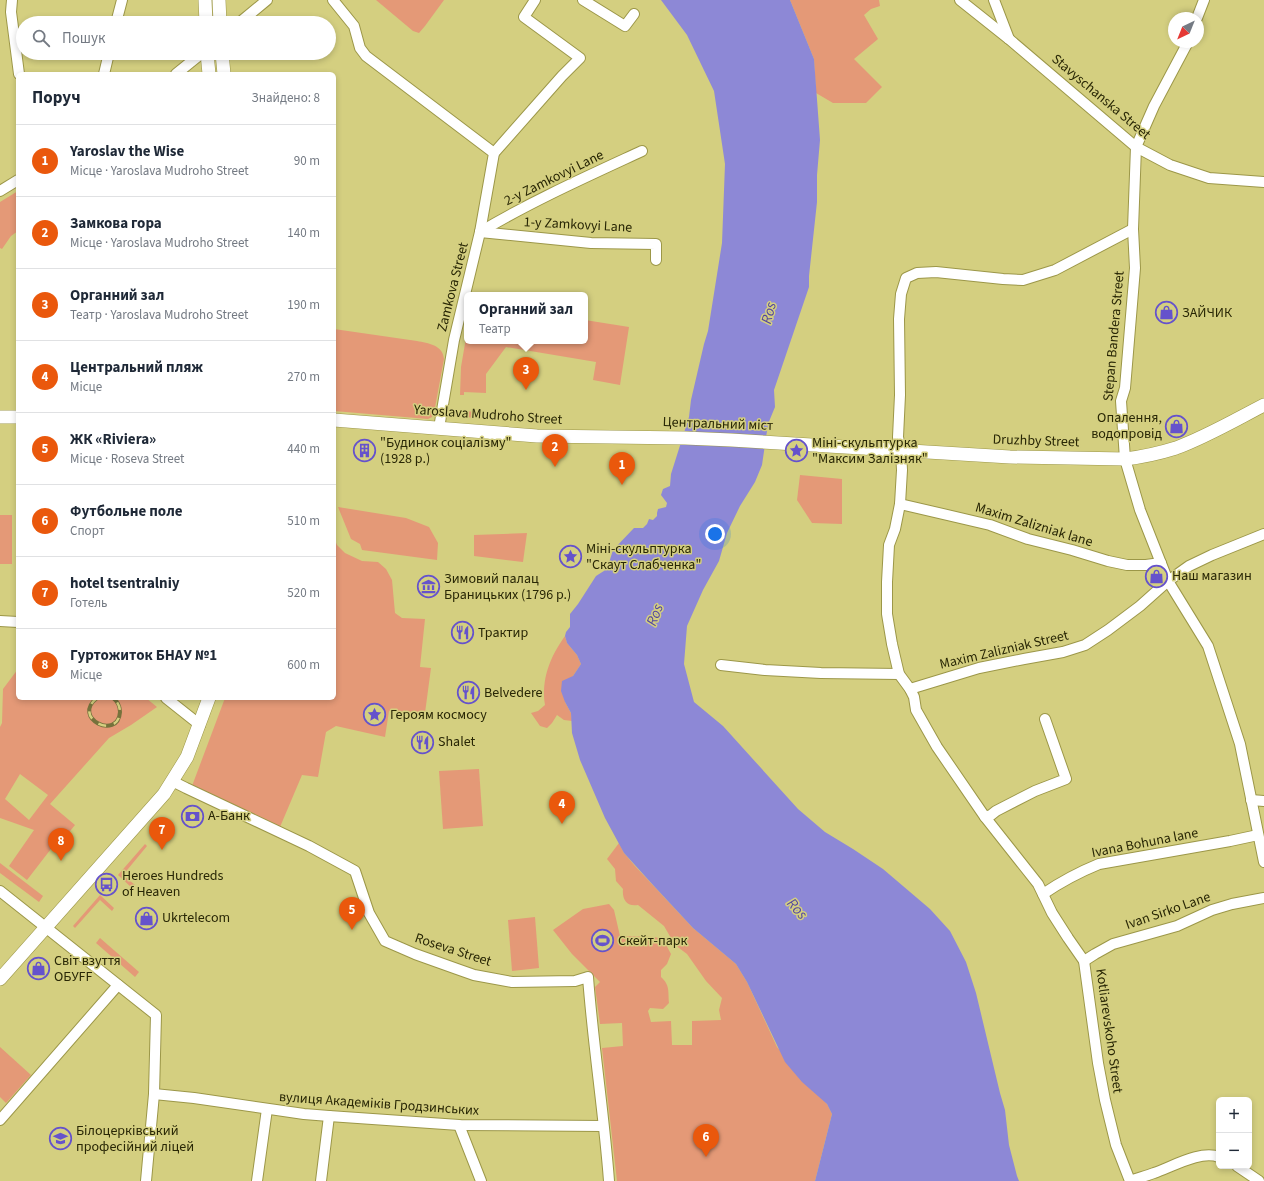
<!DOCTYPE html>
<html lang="uk">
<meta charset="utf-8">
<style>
:root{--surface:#fff;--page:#f6f6f7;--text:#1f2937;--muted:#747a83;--line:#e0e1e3;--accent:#ea580c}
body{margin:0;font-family:"Source Sans 3",sans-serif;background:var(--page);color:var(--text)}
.controls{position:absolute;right:12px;bottom:12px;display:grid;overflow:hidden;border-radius:6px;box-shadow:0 2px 6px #0003}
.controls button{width:36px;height:36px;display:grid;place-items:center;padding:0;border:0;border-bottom:1px solid var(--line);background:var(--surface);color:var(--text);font:20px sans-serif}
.compass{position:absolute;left:1168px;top:12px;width:36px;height:36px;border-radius:50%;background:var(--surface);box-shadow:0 2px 6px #0003;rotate:223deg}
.you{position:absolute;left:715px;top:534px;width:14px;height:14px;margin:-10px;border:3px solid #fff;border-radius:50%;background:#1a73e8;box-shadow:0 0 0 6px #1a73e833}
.badge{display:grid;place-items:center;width:26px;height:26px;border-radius:50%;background:var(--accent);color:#fff;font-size:13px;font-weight:700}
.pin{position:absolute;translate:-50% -33px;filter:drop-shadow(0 1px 2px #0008)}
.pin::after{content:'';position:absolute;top:21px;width:14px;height:12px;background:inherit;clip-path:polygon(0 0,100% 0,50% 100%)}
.popup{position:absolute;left:464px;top:292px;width:124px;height:52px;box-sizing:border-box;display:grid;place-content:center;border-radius:6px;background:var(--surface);filter:drop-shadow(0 1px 3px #0005);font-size:13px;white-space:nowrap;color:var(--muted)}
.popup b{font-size:15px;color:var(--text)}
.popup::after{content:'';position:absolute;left:50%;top:100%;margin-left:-8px;border:8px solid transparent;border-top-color:var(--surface)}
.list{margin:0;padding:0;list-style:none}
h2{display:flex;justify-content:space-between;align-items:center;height:52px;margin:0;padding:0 16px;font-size:17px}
h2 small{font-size:13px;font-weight:400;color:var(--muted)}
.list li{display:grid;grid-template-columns:26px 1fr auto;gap:12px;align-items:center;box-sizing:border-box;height:72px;padding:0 16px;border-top:1px solid var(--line)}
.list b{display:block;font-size:15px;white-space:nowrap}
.list p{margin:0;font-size:13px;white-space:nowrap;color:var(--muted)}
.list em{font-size:13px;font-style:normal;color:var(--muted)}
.icon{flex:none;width:22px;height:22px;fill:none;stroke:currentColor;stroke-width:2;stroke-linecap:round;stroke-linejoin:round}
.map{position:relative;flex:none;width:1264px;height:1181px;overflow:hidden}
.search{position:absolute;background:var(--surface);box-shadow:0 2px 6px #0003;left:16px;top:16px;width:320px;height:44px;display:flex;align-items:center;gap:10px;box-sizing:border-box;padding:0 14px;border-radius:22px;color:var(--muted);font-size:15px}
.panel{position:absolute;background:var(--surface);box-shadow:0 2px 6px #0003;left:16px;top:72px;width:320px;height:628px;border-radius:6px}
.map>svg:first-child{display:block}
.green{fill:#e49977;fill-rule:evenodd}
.water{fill:#8d88d6}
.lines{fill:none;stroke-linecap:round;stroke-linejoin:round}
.minor-casing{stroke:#9c9748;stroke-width:12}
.major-casing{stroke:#9c9748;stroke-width:14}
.minor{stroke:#fff;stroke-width:10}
.major{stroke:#fff;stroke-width:13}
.rail-casing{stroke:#76723c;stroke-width:4}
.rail{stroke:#d4cf80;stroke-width:2.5;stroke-dasharray:8;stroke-linecap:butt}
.labels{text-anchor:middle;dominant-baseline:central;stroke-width:3;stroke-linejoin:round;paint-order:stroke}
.street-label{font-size:14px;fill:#292705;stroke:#d4cf80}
.poi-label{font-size:14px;fill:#292705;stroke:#d4cf80;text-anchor:start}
.water-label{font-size:15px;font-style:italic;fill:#5245a1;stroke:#d4cf80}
</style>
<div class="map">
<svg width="1264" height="1181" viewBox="0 0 1264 1181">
<rect width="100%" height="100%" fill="#d4cf80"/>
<g class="green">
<path d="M376,0H444L425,26L419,33L413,31Z"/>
<path d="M790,0H879L880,6L871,9L864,15L878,39L854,59L882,87L866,103H833L816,93L814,59Z"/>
<path d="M18,191V231L11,236L2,249L0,248V202Z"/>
<path d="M585,320L629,327L620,385L593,380L596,362L506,347L486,374V393L464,392V395H460L461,367L467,332V341H585Z"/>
<path d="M334,329L417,341C428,343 443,345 444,359L434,413L432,417L428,419L334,411Z"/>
<path d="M455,411L485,412V419L455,416Z"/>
<path d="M800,475L842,479V524L812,523L797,500Z"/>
<path d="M338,507L406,518L429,527L438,543L437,560L362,550L360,544L351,539Z"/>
<rect x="0" y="515" width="12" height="49"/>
<path d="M527,533L523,562L474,556V535Z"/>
<path d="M334,538L337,545L345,553L362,561L378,562L386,569L392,580L395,613L402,618L425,619L420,667L431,668L425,713L389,711L385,737L336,726L326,732L318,777L302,775L280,827L192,786L225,698H334Z"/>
<path d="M565,636L567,643L577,655L581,664L573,676L565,702L571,713L572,721L564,720L557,715L552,723L547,728L540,726L531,713L538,711L545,705C541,679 550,657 565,636Z"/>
<path d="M18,669V698H146L157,707L131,725L109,738L50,804L75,825L57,847L54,845L27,880L9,866L34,830L0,818V727L2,723L3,689ZM20,774L48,795L29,820L5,799Z"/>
<path d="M479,769L483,826L443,829L439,771Z"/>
<path d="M619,843L624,853L635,866L693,928L736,964L747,982L777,1047L827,1104L832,1114L815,1181H617L602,1048L623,1046L622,1023L600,1024L595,987L600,982L572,954L553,930L583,909L609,904L614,910L620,936L654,937L663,939L671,954L667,964L661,970V977C670,985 668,991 669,1003L663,1009L650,1008L648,1011L651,1022L671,1021L672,1045H692V1021L721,1020L719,1010L722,998L706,981L687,954L675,945L664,926L638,905C626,907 622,899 623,889L616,881L615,869L607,859Z"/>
<path d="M145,844L147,846L123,875L135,885L132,888L118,875Z"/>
<path d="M0,863L43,896L39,902L0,873Z"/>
<path d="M100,895L114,908L112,911L100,900L75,928L73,926Z"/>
<path d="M535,917L539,968L512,971L508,920Z"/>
<path d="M100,938L139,972L135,977L96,943Z"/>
<path d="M0,1047L31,1075L6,1103L0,1097Z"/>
</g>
<path class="water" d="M661,0H790L814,59L820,140L817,175V202L809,276V287L774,390L775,407L768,424L762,465L755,482L740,506L727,533L719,561L703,590L687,626L684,664L694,702L723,726L798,809L825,832L853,849L883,869L930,909L950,931L966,962L976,993L1000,1093L1005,1110L1009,1145L1017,1176L1019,1181H815L832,1114L827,1104L802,1082L785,1062L747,982L736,964L693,928L653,885L624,853L605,818L580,760L572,733L571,713L565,702L561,691L562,681L573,676L581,664L577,655L567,643L565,636L566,632L570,627V614L578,604L596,576L607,569L613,550L634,528H643L647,524L649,519L653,520L657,516V513L658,509L666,507L667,503L661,495L663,489L670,486L671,474L689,417L691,400L704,344L708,331L722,243L725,164L714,91L687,35Z"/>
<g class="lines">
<defs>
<g id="minor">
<path d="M12,0L11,12L19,74"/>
<path d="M333,0L354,26L360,48L366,56L494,153L480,232L454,340L439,428"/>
<path d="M583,0L625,26L634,14"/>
<path d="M960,0L1009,39L1136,147L1170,165L1209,178L1264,182"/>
<path d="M994,0L1009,39"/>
<path d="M1197,18L1204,0"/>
<path d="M116,23L122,0"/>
<path d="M239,23L267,0"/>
<path d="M1188,42L1154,106L1136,147L1133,229L1135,268L1125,388L1121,401L1125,459L1140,510L1168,581L1208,646L1240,744L1264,862"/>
<path d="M104,74L109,53"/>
<path d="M176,74L202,53"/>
<path d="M494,153L562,76L580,58L524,17L535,0"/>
<path d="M0,191L18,180"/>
<path d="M480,232L591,243L656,244V260"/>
<path d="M480,232C532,201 588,176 642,151"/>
<path d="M900,504L990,525L1028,539L1072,550L1108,561L1127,565H1146L1161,563"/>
<path d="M0,621L18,622"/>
<path d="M721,665L765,670L821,673L899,674"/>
<path d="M910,689L979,668L1024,659L1063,652L1085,645L1108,630L1140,606L1168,581L1189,566L1212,555L1264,534"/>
<path d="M166,698L200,725"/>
<path d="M172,781L186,788L309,846L355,871L369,913L385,941L415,954L457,969L474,975L512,982L575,981L588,977C593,1045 604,1113 609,1181"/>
<path d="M1251,800L1264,801"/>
<path d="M985,817L991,815L996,811L1035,791L1066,779L1045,719"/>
<path d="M0,891L156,1015L154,1094L146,1181"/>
<path d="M1043,894C1062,881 1077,873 1099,864L1230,841L1258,835"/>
<path d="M1084,961L1095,954L1113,944L1177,926L1212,910L1232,904L1264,898"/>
<path d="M154,1094L194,1098L304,1114L329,1116L459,1125L603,1126"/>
<path d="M0,1120L118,985"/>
<path d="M459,1125L481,1181"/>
<path d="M1237,1166L1259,1181"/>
<path d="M257,1181L267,1109"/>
<path d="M321,1181L329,1116"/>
<path d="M1130,1181L1116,1145L1105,1100L1098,1063L1084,961L1068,938L1052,913L1038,884L985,817L937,747L916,710L914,697L910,689L899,674L892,644L887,614V582L889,545L895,529L900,504L902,470L901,451L898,437L900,395L899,319L901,294L906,278L917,273L936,272L1003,279L1023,280L1055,270L1133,229"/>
<path d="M1130,1181C1138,1178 1146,1176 1154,1173C1172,1167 1200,1150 1219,1157"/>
</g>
<g id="major">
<path d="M205,0L206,23"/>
<path d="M219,0L220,23"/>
<path d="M207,53L209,74"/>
<path d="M222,53L224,74"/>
<path d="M0,417H18"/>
<path d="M334,420L537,436L685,438L731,440L1010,457L1125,459C1142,457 1160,453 1176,448C1206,437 1235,420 1264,405"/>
<path d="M0,979L164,794L187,757L209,698"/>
</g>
</defs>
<use href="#minor" class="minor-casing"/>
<use href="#major" class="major-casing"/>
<use href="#minor" class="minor"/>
<use href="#major" class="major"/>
<defs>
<path id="rail" d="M97,698C71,718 118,741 120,712C120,706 117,701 113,698"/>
</defs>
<use href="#rail" class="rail-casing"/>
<use href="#rail" class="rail"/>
</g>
<defs>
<symbol id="shop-ring" viewBox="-11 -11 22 22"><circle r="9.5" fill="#d4cf80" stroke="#6552cc" stroke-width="1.5"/><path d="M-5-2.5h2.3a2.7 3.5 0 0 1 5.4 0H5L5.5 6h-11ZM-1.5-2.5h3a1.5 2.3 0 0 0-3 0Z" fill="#6552cc"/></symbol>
<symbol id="building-ring" viewBox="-11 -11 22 22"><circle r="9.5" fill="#d4cf80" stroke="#6552cc" stroke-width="1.5"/><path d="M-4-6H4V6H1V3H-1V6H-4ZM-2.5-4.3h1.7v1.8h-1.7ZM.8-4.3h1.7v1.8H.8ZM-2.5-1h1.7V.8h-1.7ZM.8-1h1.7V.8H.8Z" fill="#6552cc"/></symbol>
<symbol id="sight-ring" viewBox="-11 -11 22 22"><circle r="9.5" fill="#d4cf80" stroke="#6552cc" stroke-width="1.5"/><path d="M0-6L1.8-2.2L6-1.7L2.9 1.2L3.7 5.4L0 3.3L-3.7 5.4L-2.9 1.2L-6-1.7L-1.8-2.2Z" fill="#6552cc"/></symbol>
<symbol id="museum-ring" viewBox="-11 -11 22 22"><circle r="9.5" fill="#d4cf80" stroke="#6552cc" stroke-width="1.5"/><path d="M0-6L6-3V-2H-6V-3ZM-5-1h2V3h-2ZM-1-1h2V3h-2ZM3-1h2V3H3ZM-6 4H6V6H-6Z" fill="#6552cc"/></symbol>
<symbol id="restaurant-ring" viewBox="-11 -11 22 22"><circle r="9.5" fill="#d4cf80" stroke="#6552cc" stroke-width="1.5"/><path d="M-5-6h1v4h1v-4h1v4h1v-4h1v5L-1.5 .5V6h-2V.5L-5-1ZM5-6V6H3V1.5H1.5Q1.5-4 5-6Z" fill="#6552cc"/></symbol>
<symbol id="bank-ring" viewBox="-11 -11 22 22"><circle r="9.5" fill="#d4cf80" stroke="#6552cc" stroke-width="1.5"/><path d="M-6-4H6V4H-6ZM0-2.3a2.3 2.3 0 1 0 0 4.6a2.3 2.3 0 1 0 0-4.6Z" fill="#6552cc"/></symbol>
<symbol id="bus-ring" viewBox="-11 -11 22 22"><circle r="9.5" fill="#d4cf80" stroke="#6552cc" stroke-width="1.5"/><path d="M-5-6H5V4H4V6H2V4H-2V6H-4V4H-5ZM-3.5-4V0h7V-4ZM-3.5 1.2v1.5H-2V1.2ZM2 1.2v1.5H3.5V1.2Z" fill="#6552cc"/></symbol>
<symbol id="stadium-ring" viewBox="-11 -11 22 22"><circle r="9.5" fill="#d4cf80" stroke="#6552cc" stroke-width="1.5"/><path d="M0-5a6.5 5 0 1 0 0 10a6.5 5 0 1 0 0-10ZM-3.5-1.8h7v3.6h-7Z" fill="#6552cc"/></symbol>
<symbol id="university-ring" viewBox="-11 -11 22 22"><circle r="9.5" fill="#d4cf80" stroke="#6552cc" stroke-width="1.5"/><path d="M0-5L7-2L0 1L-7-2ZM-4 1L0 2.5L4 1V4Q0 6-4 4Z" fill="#6552cc"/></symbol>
</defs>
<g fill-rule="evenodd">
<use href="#shop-ring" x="1154" y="300" width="25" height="25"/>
<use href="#shop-ring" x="1164" y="414" width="25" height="25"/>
<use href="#building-ring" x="352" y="438" width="25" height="25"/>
<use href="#sight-ring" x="784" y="438" width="25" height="25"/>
<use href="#sight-ring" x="558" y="544" width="25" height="25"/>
<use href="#shop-ring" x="1144" y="564" width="25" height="25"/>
<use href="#museum-ring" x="416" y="574" width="25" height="25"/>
<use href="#restaurant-ring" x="450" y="620" width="25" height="25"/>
<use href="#restaurant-ring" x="456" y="680" width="25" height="25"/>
<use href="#sight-ring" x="362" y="702" width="25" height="25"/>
<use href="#restaurant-ring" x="410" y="730" width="25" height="25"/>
<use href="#bank-ring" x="180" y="804" width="25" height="25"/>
<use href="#bus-ring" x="94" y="872" width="25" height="25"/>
<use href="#shop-ring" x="134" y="906" width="25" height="25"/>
<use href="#stadium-ring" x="590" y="928" width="25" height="25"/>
<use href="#shop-ring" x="26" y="956" width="25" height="25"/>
<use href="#university-ring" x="48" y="1126" width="25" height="25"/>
</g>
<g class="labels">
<g class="street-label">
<text transform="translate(1101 97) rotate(40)">Stavyschanska Street</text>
<text transform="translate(554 178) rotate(-26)">2-y Zamkovyi Lane</text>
<text transform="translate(578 225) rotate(3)">1-y Zamkovyi Lane</text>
<text transform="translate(453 287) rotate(-76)">Zamkova Street</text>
<text transform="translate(1114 336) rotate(-85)">Stepan Bandera Street</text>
<text transform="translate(488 415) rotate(4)">Yaroslava Mudroho Street</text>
<text transform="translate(718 424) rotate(2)">Центральний міст</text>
<text transform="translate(1036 441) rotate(2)">Druzhby Street</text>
<text transform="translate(1034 525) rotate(17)">Maxim Zalizniak lane</text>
<text transform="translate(1004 650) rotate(-13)">Maxim Zalizniak Street</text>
<text transform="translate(1145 843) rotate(-11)">Ivana Bohuna lane</text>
<text transform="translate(1168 911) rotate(-19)">Ivan Sirko Lane</text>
<text transform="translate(453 950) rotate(18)">Roseva Street</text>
<text transform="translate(1109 1031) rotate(82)">Kotliarevskoho Street</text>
<text transform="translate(379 1104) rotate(4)">вулиця Академіків Гродзинських</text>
</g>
<g class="poi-label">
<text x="1182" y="313">ЗАЙЧИК</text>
<text x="1162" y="418" text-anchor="end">Опалення,<tspan x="1162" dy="16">водопровід</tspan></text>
<text x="380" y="443">"Будинок соціалізму"<tspan x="380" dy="16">(1928 р.)</tspan></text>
<text x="812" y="443">Міні-скульптурка<tspan x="812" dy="16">"Максим Залізняк"</tspan></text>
<text x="586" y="549">Міні-скульптурка<tspan x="586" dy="16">"Скаут Слабченка"</tspan></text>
<text x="1172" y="576">Наш магазин</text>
<text x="444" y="579">Зимовий палац<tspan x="444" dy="16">Браницьких (1796 р.)</tspan></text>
<text x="478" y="633">Трактир</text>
<text x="484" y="693">Belvedere</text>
<text x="390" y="715">Героям космосу</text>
<text x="438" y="742">Shalet</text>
<text x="208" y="816">А-Банк</text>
<text x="122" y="876">Heroes Hundreds<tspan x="122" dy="16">of Heaven</tspan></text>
<text x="162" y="918">Ukrtelecom</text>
<text x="618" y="941">Скейт-парк</text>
<text x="54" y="961">Світ взуття<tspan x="54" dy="16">ОБУFF</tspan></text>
<text x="76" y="1131">Білоцерківський<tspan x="76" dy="16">професійний ліцей</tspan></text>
</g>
<g class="water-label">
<text transform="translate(769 313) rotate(-75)">Ros</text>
<text transform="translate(655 615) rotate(-69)">Ros</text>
<text transform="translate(797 909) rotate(48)">Ros</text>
</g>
</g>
</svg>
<div class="controls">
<button>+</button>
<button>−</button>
</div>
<svg class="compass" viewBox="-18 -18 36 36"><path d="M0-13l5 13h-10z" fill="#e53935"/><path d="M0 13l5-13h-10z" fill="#747a83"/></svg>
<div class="you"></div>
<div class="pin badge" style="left:622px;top:485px">1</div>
<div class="pin badge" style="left:555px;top:467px">2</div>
<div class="pin badge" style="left:526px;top:390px">3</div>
<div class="popup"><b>Органний зал</b>Театр</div>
<div class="pin badge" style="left:562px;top:824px">4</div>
<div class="pin badge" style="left:352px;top:930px">5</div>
<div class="pin badge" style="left:706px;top:1157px">6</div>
<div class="pin badge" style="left:162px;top:850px">7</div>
<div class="pin badge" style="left:61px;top:861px">8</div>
<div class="search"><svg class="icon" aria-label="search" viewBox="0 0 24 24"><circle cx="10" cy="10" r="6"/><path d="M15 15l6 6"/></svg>Пошук</div>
<section class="panel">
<h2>Поруч<small>Знайдено: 8</small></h2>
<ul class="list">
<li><span class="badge">1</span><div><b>Yaroslav the Wise</b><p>Місце · Yaroslava Mudroho Street</p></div><em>90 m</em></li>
<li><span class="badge">2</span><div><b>Замкова гора</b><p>Місце · Yaroslava Mudroho Street</p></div><em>140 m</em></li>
<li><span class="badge">3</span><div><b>Органний зал</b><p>Театр · Yaroslava Mudroho Street</p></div><em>190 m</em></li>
<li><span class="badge">4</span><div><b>Центральний пляж</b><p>Місце</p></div><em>270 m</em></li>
<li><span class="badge">5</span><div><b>ЖК «Riviera»</b><p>Місце · Roseva Street</p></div><em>440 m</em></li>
<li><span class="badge">6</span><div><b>Футбольне поле</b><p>Спорт</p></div><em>510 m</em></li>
<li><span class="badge">7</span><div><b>hotel tsentralniy</b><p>Готель</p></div><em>520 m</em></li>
<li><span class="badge">8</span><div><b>Гуртожиток БНАУ №1</b><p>Місце</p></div><em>600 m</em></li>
</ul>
</section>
</div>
